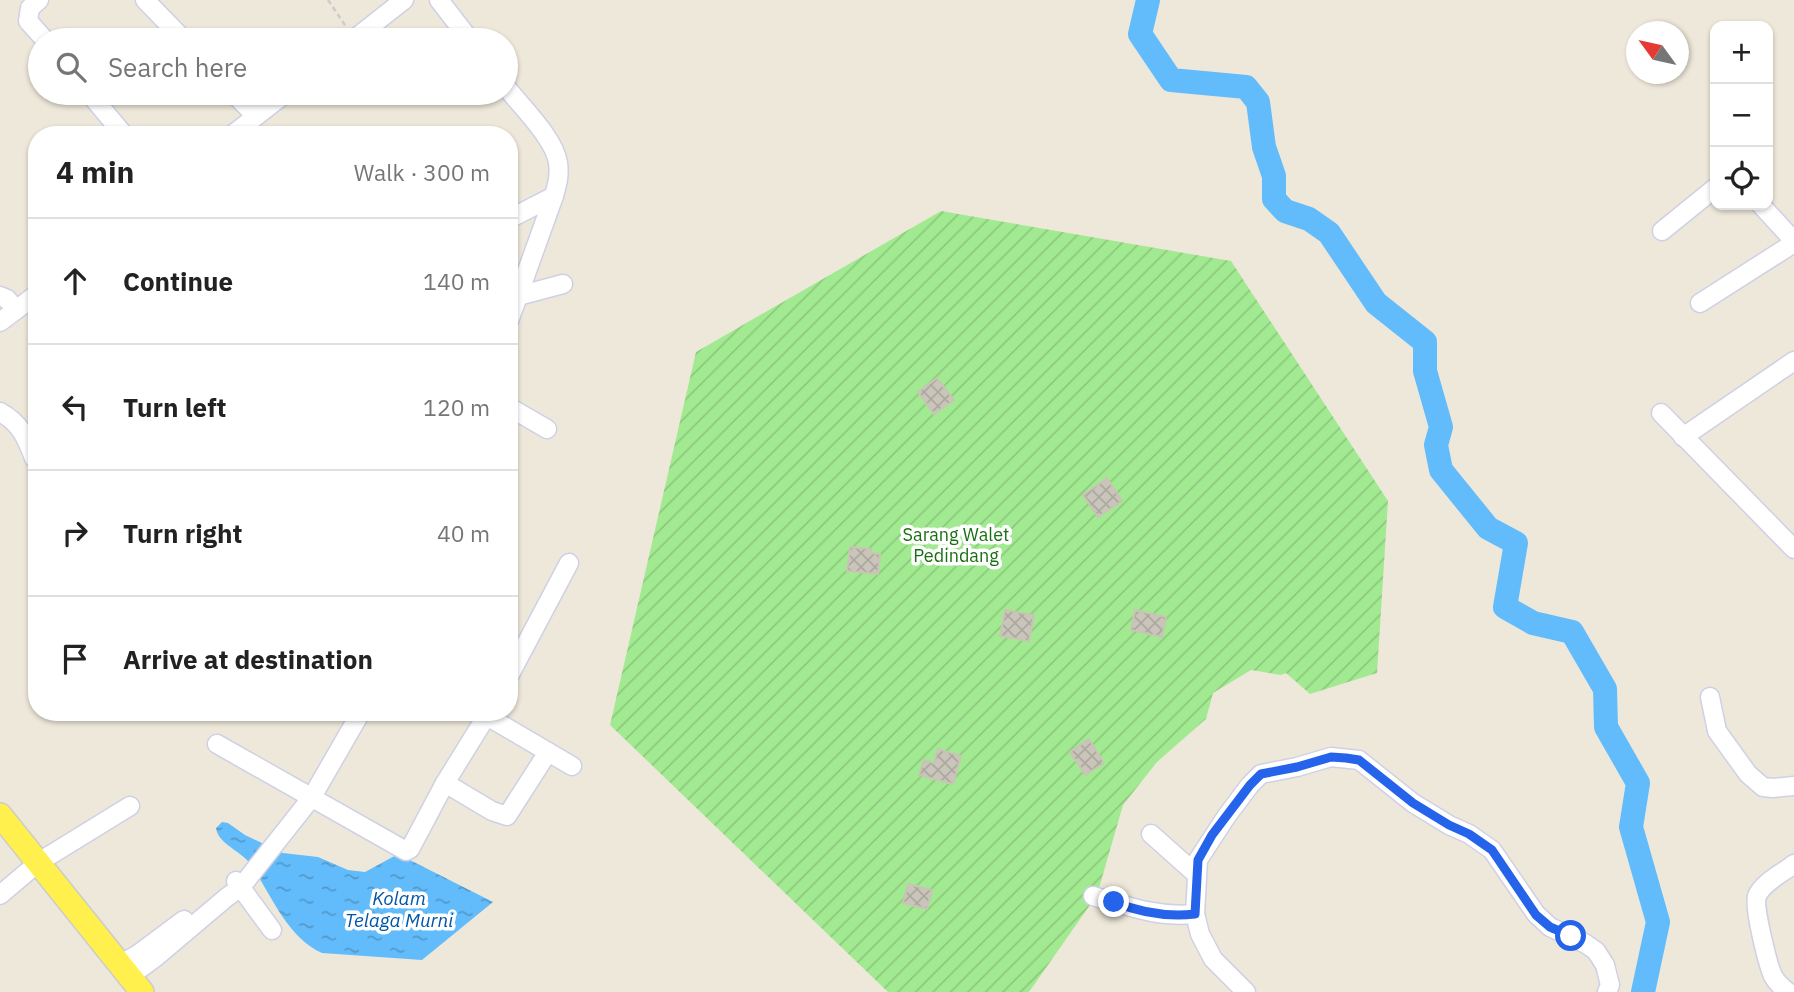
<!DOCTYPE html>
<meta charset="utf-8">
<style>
:root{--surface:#fff;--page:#f6f6f6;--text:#222;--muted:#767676;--line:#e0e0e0}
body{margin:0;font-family:"IBM Plex Sans",sans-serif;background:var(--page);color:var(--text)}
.controls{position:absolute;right:21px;top:21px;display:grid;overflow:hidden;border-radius:14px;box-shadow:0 2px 5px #0004}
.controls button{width:63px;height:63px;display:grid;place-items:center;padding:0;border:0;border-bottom:2px solid var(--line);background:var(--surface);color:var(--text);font:35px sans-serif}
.compass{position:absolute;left:1626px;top:21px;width:63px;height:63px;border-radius:50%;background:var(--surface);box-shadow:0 2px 5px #0004;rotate:303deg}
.stop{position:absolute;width:21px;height:21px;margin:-16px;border:5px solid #2563eb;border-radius:50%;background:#fff}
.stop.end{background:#2563eb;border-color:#fff;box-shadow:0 2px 7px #0008}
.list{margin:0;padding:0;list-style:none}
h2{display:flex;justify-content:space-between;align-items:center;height:91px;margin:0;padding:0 28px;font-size:30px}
h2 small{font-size:23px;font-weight:400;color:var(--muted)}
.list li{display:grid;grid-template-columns:46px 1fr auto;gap:21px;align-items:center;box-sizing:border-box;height:126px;padding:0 28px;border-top:2px solid var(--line)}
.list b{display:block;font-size:26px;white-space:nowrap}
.list em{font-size:23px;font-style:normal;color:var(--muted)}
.icon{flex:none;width:38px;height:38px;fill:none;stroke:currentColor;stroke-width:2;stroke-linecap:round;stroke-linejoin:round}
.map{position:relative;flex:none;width:1794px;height:992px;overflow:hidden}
.search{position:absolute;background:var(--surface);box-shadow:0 2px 5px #0004;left:28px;top:28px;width:490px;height:77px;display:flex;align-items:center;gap:18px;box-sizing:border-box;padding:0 24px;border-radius:38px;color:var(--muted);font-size:26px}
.panel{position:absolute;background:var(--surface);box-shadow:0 2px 5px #0004;left:28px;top:126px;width:490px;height:595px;border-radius:28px}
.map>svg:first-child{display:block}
.garden{fill:url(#garden-furrows)}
.water{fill:url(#water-ripples)}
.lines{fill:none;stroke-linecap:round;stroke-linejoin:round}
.river{stroke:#62bcfb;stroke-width:24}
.building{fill:url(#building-cross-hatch);stroke:#c9c5b4;stroke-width:2}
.minor-casing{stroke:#d0d0e5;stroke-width:21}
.major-casing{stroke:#ccc;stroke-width:26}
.path{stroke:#ccc;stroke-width:2.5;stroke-dasharray:5 3.5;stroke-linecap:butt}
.minor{stroke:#fff;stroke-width:18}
.major{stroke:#fff04e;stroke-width:23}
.route{stroke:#2563eb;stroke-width:9}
.labels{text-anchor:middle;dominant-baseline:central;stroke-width:7;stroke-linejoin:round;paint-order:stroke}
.park-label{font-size:18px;fill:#186f12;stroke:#fff}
.water-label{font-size:19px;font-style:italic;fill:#0056a8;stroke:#fff}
</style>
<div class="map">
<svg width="1794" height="992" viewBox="0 0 1794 992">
<defs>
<pattern id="garden-furrows" width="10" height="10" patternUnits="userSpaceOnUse" patternTransform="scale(1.75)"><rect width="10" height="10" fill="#a2ea91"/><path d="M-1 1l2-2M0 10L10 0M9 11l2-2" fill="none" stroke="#8cc97d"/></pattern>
<pattern id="water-ripples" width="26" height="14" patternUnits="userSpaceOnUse" patternTransform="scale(1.75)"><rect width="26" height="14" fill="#62bcfb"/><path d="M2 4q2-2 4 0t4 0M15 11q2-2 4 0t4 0" fill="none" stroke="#5199cb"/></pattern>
<pattern id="building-cross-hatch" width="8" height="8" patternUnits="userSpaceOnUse" patternTransform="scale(1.75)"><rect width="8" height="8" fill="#c9c5ba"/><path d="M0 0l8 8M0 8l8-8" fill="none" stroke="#ada9a0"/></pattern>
</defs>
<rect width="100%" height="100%" fill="#eee8da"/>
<path class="garden" d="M941,211L1231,261L1388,501L1377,673L1310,694L1286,673L1281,675L1251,670L1213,693L1206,719L1157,762L1123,805L1097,895L1029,992H888L610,725L696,352Z"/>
<path class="water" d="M222,822L228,823L245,835L283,853L318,857L348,870L365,872L398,854L493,902L422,960L322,953C285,936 271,892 248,861C238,850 218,843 216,828Z"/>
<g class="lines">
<path class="river" d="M1148,0L1140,34L1171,80L1246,87L1258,102L1264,147L1274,176V199L1285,211L1309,219L1329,233L1376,303L1425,342V371L1441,427L1436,445L1441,470L1488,528L1516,543L1505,607L1533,623L1572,632L1605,689L1606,727L1638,783L1631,827L1658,922L1643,992"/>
</g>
<g class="building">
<path d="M937,378L954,400L934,414L918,392Z"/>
<path d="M1107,478L1122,501L1098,517L1083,495Z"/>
<path d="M850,547L871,549V553L880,554L878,574L847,571Z"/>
<path d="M1005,610L1034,615L1029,641L1000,636Z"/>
<path d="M1135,610L1166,617L1162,637L1131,630Z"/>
<path d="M1089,739L1104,763L1085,775L1070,752Z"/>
<path d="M938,749L961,756L953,784L919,775L924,760L934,763Z"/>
<path d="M908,884L932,890L927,909L903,903Z"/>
</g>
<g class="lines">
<defs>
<g id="minor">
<path d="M39,0L30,8L28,21L45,40"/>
<path d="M145,0L184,40"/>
<path d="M439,0L470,40"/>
<path d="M353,40L404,0"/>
<path d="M506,87C521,106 555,139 558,163C560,175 557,185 554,196L509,321"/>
<path d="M89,93L124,135"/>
<path d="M233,93L256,116"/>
<path d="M232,135L286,93"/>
<path d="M1761,205L1794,241"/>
<path d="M509,219L554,196"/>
<path d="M1662,231L1715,188"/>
<path d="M0,296L7,299L16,310"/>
<path d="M518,296L563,284"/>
<path d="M1700,303L1794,243"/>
<path d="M0,322L37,294"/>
<path d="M509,407L547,429"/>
<path d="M0,412C20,423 26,437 34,458"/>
<path d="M1661,413L1794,549"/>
<path d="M1683,437L1794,361"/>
<path d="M509,676L569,563"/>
<path d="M1710,697L1717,731L1748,774L1763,787L1773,788L1794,786"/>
<path d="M480,712L572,766"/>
<path d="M217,744L406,851L410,849L445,783L489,712"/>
<path d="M445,783L492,811L507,816L548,752"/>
<path d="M1151,834L1196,874"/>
<path d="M236,881L272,930"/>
<path d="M0,895L39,862L130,806"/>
<path d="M1093,896C1127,906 1159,918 1195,914"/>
<path d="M120,964L137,955L184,920"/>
<path d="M130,976L156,957L227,897L241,887L312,797L361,712"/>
<path d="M1246,992L1213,959L1200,934L1195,914L1198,860L1226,817L1250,785L1261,774L1297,767L1331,757L1359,760L1413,803L1449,825L1469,834L1492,850L1536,914L1550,927L1586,944L1596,951L1605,965L1610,985L1607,992"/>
<path d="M1788,992C1781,987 1777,983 1773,976C1768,965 1753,906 1757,896C1763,882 1783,873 1794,864"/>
</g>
<path id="major" d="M0,815L142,992"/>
</defs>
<use href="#minor" class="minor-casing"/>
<use href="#major" class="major-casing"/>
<path class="path" d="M328,0L347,28"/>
<use href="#minor" class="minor"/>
<use href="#major" class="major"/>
</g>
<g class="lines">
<path class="route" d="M1114,902C1139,912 1168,917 1195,914L1198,860L1212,835L1250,785L1261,774L1297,767L1331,757L1346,758L1359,760L1413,803L1449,825L1469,834L1492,850L1536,915L1550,927L1571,936"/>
</g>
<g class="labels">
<g class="park-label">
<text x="956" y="534">Sarang Walet<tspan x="956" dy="21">Pedindang</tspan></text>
</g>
<g class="water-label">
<text x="399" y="898">Kolam<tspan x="399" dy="22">Telaga Murni</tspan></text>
</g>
</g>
</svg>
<div class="controls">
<button>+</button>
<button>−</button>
<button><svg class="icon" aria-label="locate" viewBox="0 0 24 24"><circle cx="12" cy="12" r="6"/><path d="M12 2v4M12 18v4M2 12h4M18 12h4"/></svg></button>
</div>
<svg class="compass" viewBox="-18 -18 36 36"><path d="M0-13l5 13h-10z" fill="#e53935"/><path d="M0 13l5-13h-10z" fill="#767676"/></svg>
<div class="stop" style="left:1571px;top:936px"></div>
<div class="stop end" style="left:1114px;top:902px"></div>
<div class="search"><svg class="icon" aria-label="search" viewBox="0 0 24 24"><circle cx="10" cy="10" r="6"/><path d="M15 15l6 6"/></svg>Search here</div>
<section class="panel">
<h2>4 min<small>Walk · 300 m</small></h2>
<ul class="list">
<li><svg class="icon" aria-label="ahead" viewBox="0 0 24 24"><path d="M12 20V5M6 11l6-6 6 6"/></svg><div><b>Continue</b></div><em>140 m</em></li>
<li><svg class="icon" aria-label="left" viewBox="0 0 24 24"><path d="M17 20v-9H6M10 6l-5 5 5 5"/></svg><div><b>Turn left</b></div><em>120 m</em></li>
<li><svg class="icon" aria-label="right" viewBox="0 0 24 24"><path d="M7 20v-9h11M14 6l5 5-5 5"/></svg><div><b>Turn right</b></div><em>40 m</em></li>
<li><svg class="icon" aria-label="arrive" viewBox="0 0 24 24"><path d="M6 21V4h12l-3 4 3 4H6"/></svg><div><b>Arrive at destination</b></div></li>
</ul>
</section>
</div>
